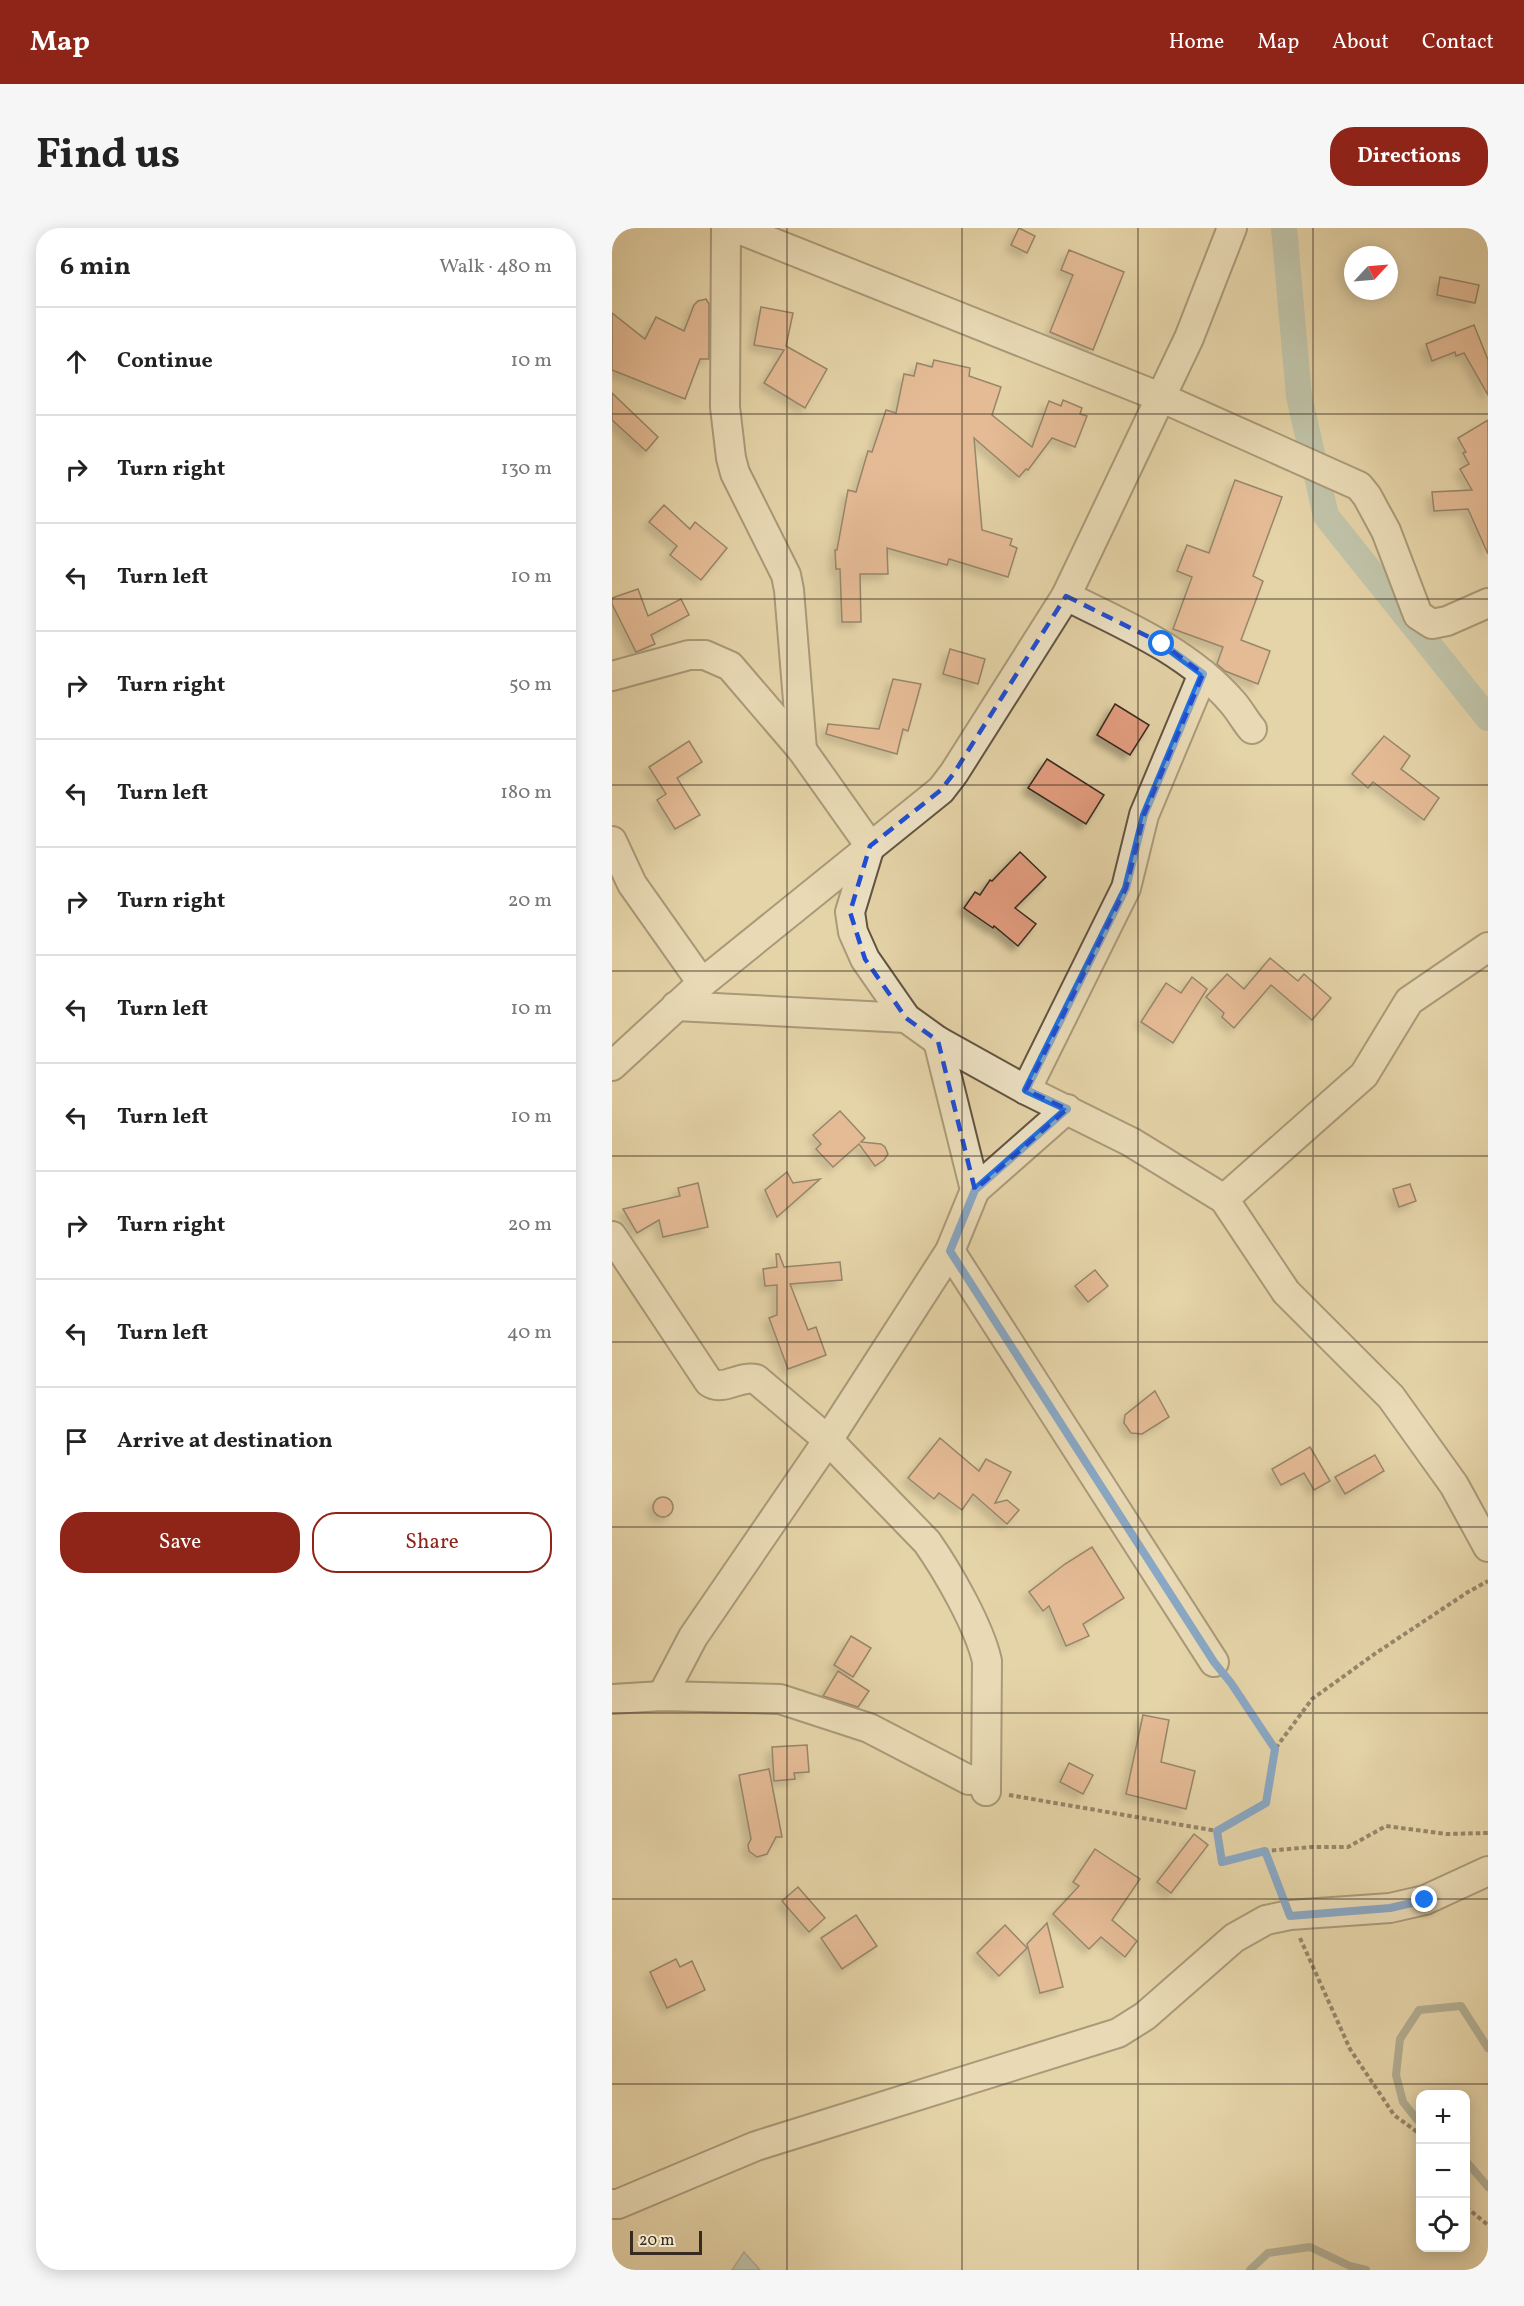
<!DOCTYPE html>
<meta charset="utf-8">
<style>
:root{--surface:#fff;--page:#f6f6f6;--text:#222;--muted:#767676;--line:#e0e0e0;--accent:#8f2418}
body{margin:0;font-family:Vollkorn,serif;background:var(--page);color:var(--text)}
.controls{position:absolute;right:18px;bottom:18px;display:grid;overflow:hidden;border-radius:12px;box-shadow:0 3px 15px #0003}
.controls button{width:54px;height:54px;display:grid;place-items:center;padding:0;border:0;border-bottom:2px solid var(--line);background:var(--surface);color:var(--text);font:30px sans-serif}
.compass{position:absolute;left:732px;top:18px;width:54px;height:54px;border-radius:50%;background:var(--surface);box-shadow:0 3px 15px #0003;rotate:64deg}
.scale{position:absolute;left:18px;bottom:15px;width:72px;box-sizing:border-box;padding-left:6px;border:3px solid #372a20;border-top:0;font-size:16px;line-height:21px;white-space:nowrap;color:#372a20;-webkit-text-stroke:4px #eee3c6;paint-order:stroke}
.stop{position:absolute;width:18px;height:18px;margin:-14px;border:4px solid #1a73e8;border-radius:50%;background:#fff}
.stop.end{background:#1a73e8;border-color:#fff;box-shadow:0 2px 6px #0008}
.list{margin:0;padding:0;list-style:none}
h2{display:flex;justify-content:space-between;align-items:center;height:78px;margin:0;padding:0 24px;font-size:26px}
h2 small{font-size:20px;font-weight:400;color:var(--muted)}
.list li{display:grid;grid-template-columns:39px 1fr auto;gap:18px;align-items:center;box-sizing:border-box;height:108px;padding:0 24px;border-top:2px solid var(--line)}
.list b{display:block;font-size:22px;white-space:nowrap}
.list em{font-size:20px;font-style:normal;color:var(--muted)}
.actions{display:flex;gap:12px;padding:18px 24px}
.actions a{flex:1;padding:14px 0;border:2px solid var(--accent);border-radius:24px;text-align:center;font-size:21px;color:var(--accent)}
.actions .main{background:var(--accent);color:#fff}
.icon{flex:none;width:33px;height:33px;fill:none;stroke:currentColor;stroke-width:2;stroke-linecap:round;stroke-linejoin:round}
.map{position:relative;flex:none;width:876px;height:2042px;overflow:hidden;border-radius:24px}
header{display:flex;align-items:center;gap:36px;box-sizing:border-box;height:84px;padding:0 30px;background:var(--accent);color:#fff}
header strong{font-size:28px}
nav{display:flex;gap:33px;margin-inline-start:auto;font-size:21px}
.intro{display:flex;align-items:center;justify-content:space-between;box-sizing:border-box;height:144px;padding:0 36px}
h1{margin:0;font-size:42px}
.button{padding:15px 27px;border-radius:24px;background:var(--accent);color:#fff;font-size:21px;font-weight:700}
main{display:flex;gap:36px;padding:0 36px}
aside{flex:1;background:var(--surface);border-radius:24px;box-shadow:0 3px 15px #0003}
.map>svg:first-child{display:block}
.water{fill:#98b7b1;stroke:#717f77;stroke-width:1.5}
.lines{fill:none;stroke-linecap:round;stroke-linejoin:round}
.stream{stroke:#717f77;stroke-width:8}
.canal{stroke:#98b7b1;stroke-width:26}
.building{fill:#e39d7f;stroke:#372a20;stroke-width:1.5;filter:url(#shadow)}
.minor-casing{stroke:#625442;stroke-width:32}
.path{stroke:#372a20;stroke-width:4;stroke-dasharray:4.5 3;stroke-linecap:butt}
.minor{stroke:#eee3c6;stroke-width:28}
.route{stroke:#1a73e8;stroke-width:8}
.marked{fill:none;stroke:#1d4ed8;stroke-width:4.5;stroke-dasharray:12 8;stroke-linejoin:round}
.grid{fill:none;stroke:#372a20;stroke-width:1.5;stroke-opacity:0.55}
</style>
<header>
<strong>Map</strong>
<nav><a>Home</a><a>Map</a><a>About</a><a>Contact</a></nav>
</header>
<div class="intro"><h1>Find us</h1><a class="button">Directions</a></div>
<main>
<aside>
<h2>6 min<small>Walk · 480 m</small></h2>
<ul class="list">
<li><svg class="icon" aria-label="ahead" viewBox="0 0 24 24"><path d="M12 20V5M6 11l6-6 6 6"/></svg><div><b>Continue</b></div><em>10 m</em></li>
<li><svg class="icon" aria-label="right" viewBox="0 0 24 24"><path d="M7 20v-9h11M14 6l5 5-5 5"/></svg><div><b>Turn right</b></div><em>130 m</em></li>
<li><svg class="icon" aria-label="left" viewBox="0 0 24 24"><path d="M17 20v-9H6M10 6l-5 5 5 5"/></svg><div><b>Turn left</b></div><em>10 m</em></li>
<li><svg class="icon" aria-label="right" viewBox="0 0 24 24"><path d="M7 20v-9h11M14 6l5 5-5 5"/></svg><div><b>Turn right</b></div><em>50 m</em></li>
<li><svg class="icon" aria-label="left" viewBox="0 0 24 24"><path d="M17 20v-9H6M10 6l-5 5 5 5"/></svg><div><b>Turn left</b></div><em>180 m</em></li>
<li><svg class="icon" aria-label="right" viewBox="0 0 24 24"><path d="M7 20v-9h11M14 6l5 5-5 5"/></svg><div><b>Turn right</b></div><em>20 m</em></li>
<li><svg class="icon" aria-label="left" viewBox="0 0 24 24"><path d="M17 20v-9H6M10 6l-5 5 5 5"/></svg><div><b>Turn left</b></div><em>10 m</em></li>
<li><svg class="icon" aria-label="left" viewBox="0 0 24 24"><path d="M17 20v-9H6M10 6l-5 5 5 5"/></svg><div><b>Turn left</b></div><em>10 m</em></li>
<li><svg class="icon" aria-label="right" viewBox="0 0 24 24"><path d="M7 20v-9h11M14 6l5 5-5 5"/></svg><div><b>Turn right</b></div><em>20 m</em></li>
<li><svg class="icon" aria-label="left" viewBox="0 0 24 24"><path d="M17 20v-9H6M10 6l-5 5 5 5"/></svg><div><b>Turn left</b></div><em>40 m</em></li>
<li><svg class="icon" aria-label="arrive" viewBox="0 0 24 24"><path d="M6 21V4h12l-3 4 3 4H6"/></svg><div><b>Arrive at destination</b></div></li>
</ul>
<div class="actions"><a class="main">Save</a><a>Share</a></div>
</aside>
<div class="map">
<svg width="876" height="2042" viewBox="0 0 876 2042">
<defs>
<filter id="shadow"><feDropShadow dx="-5.5" dy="5.5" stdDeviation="3" flood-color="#0004"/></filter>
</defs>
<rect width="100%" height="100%" fill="#e5d4a8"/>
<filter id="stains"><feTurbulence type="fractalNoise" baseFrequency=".00333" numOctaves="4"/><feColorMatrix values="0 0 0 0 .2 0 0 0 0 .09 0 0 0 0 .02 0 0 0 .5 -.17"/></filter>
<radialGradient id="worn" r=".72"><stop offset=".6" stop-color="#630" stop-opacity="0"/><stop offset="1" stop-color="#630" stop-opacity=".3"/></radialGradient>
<path class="water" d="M132,2024L148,2042H120Z"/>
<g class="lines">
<g class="stream">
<path d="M808,1895L791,1874L784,1847L788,1811L807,1782L849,1778L876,1820"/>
<path d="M854,1933L876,1959"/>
<path d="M638,2042L656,2025L698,2019L738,2038L754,2042"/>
</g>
<path class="canal" d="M672,0L687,168L714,288L876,490"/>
</g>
<g class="building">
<path d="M407,0L423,8L415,25L399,17Z"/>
<path d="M457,22L512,44L481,122L438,104L461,47L449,42Z"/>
<path d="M828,49L867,57L863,75L825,67Z"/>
<path d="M94,71L97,76V131H88L73,171L0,142V85L33,111L44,89L72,103L82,77L86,73Z"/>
<path d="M149,79L181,85L174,118L215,141L193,180L152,155L172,122L142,117Z"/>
<path d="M862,97L876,132V167L852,125L844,128L843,124L820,133L814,116Z"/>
<path d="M322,132L358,140L357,148L389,159L380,187L420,219L437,173L449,178L451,172L470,180L468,186L475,188L463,219L440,210L416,242L414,241L407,249L362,210L370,302L400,311L398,317L405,320L396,349L337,331L335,337L275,320L276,346H248L249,394H230L228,341H224L223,322H225L236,262L244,264L256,223L260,224L274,182L284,185L292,146L302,148L305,135L320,139Z"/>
<path d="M0,165L46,209L34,223L0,192Z"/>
<path d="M876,192V326L856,281L822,283L820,264L860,262L848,241L857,236L851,225L854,224L846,210Z"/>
<path d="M623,252L670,269L641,348L651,353L629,412L658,423L646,456L613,443L605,436L611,419L561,401L580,349L565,343L575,317L597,325Z"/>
<path d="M52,277L78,301L83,294L115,320L89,352L58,327L65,318L37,294Z"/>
<path d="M26,361L36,388L69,371L77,387L39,407L43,416L24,424L0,376V370Z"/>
<path d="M338,421L373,431L366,456L331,446Z"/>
<path d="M281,451L309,456L296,503L291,501L285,526L214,506L216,496L267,501Z"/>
<path d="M503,476L537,497L518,527L485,507Z"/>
<path d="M772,508L798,528L789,541L827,570L812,592L761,554L756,560L740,546Z"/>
<path d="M77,513L90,534L65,550L88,587L63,601L45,572L54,566L37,539Z"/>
<path d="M435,531L492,567L474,596L416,560Z"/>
<path d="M408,624L434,649L403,680L424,696L406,718L382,698L381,700L352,680L363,664L368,667L378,652L380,653Z"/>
<path d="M658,730L686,753L692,746L719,770L700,792L659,757L622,800L610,789L612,785L594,769L615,746L632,761Z"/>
<path d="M580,749L595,761L561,815L529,794L554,755L569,765Z"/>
<path d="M228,883L253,910L249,914L269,916L273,919L276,926L272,932L263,938L247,916L221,939L204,921L209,916L201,907Z"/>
<path d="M175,944L181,955L208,951L165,989L153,962Z"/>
<path d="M86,955L96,999L51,1009L47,992L25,1005L11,981L68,968L66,960Z"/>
<path d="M798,956L804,973L787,979L781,961Z"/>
<path d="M164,1026H167L172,1039L228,1034L230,1052L178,1056L196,1102L204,1099L214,1127L176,1141L157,1090L165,1087V1057L153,1058L151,1041L165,1039Z"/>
<path d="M483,1042L496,1058L476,1074L463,1058Z"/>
<path d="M543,1163L557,1189L530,1206L519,1205L512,1195L513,1187Z"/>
<path d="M328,1210L367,1243L374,1231L399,1244L383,1275L395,1272L407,1282L395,1296L361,1266L350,1282L327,1265L322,1271L296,1250Z"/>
<path d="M698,1219L718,1253L702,1262L692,1245L669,1257L660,1241Z"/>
<path d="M763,1227L772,1243L733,1266L723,1249Z"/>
<circle cx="51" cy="1279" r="10"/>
<path d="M480,1319L512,1370L471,1396L477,1408L454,1418L437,1378L431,1383L417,1364L453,1336Z"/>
<path d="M239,1408L259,1420L241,1449L222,1437Z"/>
<path d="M226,1443L257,1463L246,1479L211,1468Z"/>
<path d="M531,1487L557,1492L549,1534L583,1543L574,1581L514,1566Z"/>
<path d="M195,1517L197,1544L182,1545L183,1551L162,1553L160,1519Z"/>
<path d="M457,1535L481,1547L471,1566L448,1554Z"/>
<path d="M157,1541L170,1609H164L155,1626L145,1629L137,1623L136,1617L139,1611L127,1547Z"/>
<path d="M582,1606L596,1617L559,1665L545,1654Z"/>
<path d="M483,1621L528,1651L500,1692L525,1713L513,1729L489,1709L477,1721L441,1686L467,1658L461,1654Z"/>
<path d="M186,1659L213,1690L197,1704L170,1673Z"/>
<path d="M244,1687L265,1718L230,1741L209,1710Z"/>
<path d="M435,1695L451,1759L428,1765L415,1716Z"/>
<path d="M393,1697L415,1720L387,1748L365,1725Z"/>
<path d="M64,1731L68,1739L80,1733L93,1762L55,1780L38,1744Z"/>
</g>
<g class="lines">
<defs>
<g id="minor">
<path d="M114,0L113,179L119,230L123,245L174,347L177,362L190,522"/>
<path d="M124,0L548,169L747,258L755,268L774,303L806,387L820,396L835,393L876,375"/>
<path d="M454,368C513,397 577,424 621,475C628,483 633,493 640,501"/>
<path d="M0,448L77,427H93L118,438L190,522L258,618L238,684L241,704L253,731L294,790L326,813L414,862L519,914L612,971L674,1064L779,1169L842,1257L876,1319"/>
<path d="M0,613L20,656L90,755"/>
<path d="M64,778L294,790"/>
<path d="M0,838L90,755L329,562L342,545L454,368L577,110L620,0"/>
<path d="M414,862L514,660L532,587L591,446"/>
<path d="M363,962L455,881"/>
<path d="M612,971L752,847L797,773L876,719"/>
<path d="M0,1008L97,1154C111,1164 128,1147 144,1151L216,1212L315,1314C336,1344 367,1398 375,1433L374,1563"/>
<path d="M338,1023L602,1434"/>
<path d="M50,1468L81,1409L216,1212L338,1023L363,962L326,813"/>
<path d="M0,1471L50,1468L168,1471L257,1500L357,1552L371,1550L374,1563"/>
<path d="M0,1976H6L144,1918L506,1805L533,1788L622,1710L654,1692L678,1687L778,1680L813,1672L876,1643"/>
</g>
</defs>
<use href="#minor" class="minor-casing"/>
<g class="path">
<path d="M617,1452L663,1521"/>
<path d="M397,1567L605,1603L610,1633L653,1623L700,1619H736L774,1598L834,1606L876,1605"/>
<path d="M605,1603L654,1575L663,1521L700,1471L764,1425L856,1364L876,1353"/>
<path d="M653,1623L669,1665"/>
<path d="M688,1710L738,1821L782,1887L808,1906"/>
<path d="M854,1979L876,1997"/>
</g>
<use href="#minor" class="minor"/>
</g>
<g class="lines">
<path class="route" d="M550,416L591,446L532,587L514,660L414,862L455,881L363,962L338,1023L602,1434L619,1455L663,1521L654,1575L605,1603L610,1634L653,1623L678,1688L778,1680L813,1672"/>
</g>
<path d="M0 0H876V2042H0ZM454,368L551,416L591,446L532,587L514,660L414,862L455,881L363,962L326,813L294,790L253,731L238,684L258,618L329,562L342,545Z" fill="#e5d4a8" fill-opacity=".55" fill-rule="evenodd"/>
<path class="marked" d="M454,368L551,416L591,446L532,587L514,660L414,862L455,881L363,962L326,813L294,790L253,731L238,684L258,618L329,562L342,545Z"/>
<path class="grid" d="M175,0V2042M350,0V2042M526,0V2042M701,0V2042M0,186H876M0,371H876M0,557H876M0,743H876M0,928H876M0,1114H876M0,1299H876M0,1485H876M0,1671H876M0,1856H876"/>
<rect width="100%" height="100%" filter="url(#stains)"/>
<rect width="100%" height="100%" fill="url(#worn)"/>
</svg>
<div class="controls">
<button>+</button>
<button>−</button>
<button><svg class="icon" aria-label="locate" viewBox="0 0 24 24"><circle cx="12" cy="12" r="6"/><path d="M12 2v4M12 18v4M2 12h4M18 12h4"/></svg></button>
</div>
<svg class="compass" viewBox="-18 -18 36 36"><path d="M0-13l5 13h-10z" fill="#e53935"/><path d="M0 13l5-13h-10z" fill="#767676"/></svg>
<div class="scale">20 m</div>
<div class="stop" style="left:550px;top:416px"></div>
<div class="stop end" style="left:813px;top:1672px"></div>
</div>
</main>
